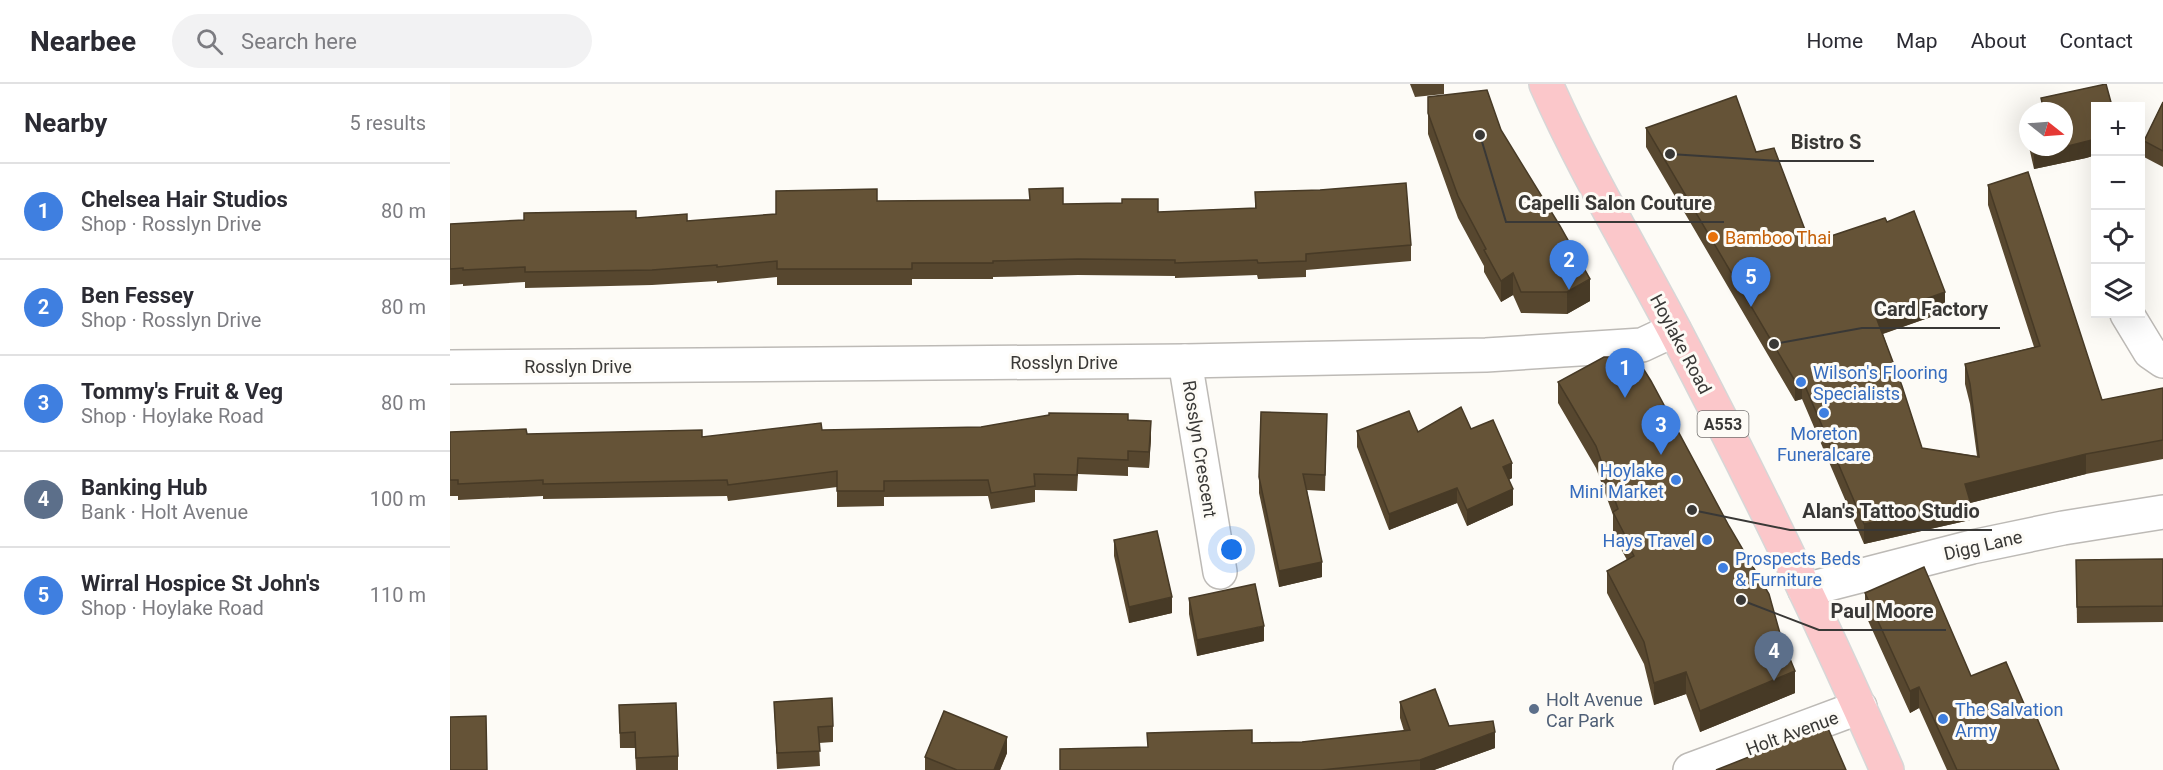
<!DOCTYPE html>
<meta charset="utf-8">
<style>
:root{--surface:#fff;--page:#f2f2f3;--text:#2b2b33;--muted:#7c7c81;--line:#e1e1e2;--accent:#ea580c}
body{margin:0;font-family:Roboto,sans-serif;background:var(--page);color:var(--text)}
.controls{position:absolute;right:18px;top:18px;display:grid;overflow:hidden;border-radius:0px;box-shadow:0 6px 24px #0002}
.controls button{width:54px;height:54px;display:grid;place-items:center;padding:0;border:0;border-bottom:2px solid var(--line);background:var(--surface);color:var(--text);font:30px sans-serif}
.compass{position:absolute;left:1569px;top:18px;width:54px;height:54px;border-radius:50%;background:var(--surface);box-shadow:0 6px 24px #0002;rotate:107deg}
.you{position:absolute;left:782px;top:466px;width:21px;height:21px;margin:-15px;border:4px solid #fff;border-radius:50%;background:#1a73e8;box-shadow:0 0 0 9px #1a73e833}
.badge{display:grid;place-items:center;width:39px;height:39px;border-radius:50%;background:var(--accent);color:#fff;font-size:20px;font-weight:700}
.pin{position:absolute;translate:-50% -50px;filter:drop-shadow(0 2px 3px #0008)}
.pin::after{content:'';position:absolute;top:32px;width:21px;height:18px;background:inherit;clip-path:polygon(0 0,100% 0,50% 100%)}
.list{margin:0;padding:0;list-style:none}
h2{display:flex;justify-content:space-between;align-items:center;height:78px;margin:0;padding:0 24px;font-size:26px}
h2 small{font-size:20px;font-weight:400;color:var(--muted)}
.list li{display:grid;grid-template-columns:39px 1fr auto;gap:18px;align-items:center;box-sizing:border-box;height:96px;padding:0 24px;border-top:2px solid var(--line)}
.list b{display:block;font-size:22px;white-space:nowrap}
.list p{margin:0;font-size:20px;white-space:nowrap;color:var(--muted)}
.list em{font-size:20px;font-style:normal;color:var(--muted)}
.icon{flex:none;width:33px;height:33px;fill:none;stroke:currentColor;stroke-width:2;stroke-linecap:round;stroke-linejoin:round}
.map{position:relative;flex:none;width:1713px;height:686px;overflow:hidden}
header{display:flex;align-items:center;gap:36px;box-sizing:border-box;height:84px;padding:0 30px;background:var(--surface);border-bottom:2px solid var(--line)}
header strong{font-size:28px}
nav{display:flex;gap:33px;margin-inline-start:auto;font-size:21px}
.search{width:420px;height:54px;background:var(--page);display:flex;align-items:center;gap:15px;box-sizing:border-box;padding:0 21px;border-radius:33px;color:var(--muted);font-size:22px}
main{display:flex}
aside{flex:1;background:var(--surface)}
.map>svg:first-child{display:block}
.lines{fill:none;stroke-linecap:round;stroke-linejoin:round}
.minor-casing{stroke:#bdbab6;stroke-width:36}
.tertiary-casing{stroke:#bdbab6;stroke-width:36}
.primary-casing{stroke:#d7d7d7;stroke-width:36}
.minor{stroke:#fff;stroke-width:33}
.tertiary{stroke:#fff;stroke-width:33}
.primary{stroke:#fbc7ca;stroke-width:33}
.wall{fill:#57472f}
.shaded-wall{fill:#473a26}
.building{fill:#655337;stroke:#473a26;stroke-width:1.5}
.food-dot{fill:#e8710a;stroke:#fdfbf6;stroke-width:2}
.shop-dot{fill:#3f7fe0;stroke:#fdfbf6;stroke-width:2}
.service-dot{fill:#5c6f8a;stroke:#fdfbf6;stroke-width:2}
.labels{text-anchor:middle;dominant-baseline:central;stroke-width:6;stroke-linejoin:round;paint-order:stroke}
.shield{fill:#fdfbf6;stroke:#747270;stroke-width:1.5}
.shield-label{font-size:16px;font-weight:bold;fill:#393836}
.food-label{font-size:18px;fill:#c56008;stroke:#fdfbf6;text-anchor:start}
.street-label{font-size:18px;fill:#393836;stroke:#fdfbf6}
.shop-label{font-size:18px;fill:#366cbe;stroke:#fdfbf6;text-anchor:start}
.service-label{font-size:18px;fill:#4e5e75;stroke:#fdfbf6;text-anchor:start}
.leader{fill:none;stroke:#393836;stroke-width:2}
.callout-dot{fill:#393836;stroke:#fdfbf6;stroke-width:2}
.callout-label{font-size:20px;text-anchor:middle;font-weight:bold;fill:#393836;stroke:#fdfbf6;stroke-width:6;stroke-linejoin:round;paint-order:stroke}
</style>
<header>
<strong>Nearbee</strong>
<div class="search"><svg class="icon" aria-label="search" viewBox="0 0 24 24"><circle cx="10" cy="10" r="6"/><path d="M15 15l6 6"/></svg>Search here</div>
<nav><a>Home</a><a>Map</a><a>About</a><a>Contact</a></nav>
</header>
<main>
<aside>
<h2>Nearby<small>5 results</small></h2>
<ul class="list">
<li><span class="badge" style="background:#3f7fe0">1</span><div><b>Chelsea Hair Studios</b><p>Shop · Rosslyn Drive</p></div><em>80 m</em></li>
<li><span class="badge" style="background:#3f7fe0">2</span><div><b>Ben Fessey</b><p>Shop · Rosslyn Drive</p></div><em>80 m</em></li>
<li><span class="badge" style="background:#3f7fe0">3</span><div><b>Tommy's Fruit &amp; Veg</b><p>Shop · Hoylake Road</p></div><em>80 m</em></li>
<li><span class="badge" style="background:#5c6f8a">4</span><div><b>Banking Hub</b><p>Bank · Holt Avenue</p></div><em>100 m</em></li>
<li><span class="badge" style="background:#3f7fe0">5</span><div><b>Wirral Hospice St John's</b><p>Shop · Hoylake Road</p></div><em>110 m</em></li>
</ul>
</aside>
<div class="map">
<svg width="1713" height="686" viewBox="0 0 1713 686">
<rect width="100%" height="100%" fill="#fdfbf6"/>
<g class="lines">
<defs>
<g id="minor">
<path d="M1677,230L1700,268L1713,277"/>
<path d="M735,277L770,488"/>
<path d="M0,283L735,277L1036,271L1192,261L1224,246"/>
<path d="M1240,686L1410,623"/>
</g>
<path id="tertiary" d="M1355,506L1522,463L1613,444L1713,428"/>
<path id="primary" d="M1096,0C1133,84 1181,164 1224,245C1300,390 1372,536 1437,686"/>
</defs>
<use href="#minor" class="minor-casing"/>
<use href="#tertiary" class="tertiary-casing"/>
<use href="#primary" class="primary-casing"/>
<use href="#minor" class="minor"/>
<use href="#tertiary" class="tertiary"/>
<use href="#primary" class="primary"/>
</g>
<g class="wall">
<path d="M960,0H994V10L965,13Z"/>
<path d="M1656,0L1662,22H1646V71L1636,74L1584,85L1579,63H1614V27H1591V14Z"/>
<path d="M978,13L1051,46L1140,217L1117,230L1071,229L1063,211L1051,218L1034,188V182L1008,134L978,50Z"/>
<path d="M1713,18V83L1694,73V57Z"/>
<path d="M1576,32H1578V58L1576,48Z"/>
<path d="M1196,44L1306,68L1360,159L1437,138L1495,228L1433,250L1472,364L1527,372L1520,320L1515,300V280L1584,263L1538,121V101L1652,316L1713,304V375L1636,390L1520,419V436L1414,460L1352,315L1345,317L1196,63Z"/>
<path d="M805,108L961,161V177L856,186V193L808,195L807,191L725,194V192L628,191L543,193V195H462V201H327V193L267,199V197L202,201L75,204V198L13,202V200L0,201V140L186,134L237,137L326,130L427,117L613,120L708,128L805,124Z"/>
<path d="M1108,298L1345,609L1250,648L1236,610L1204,621L1194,580L1157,509V487L1177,476L1163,450V431L1146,384L1108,319Z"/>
<path d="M877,330L875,407L857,406L872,493L829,503L809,409V393Z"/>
<path d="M678,336L701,353L699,384L678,383V392L628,390L627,407L585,406V418L541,425L538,412L434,413V422L387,423V403L278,417L277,412L93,415V412L8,416V412H0V348L77,350L252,353L531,343Z"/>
<path d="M1021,345L1062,394L1059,396L1063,421L1017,442L1007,419L939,446L907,363V347L968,348Z"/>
<path d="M664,456L722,529L679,539L664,472Z"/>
<path d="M1713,475V538L1627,539L1626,476Z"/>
<path d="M1415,509L1521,592L1578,629L1609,686H1497L1469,624L1460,629L1415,530Z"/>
<path d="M739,514L814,557L747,572L739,530Z"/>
<path d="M324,618L383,642V658L369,659L370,682L327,685Z"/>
<path d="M950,618L1045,664L984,686H610L802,659L852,658L954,647L950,634Z"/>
<path d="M169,621L228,672V686H186L185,664H170Z"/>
<path d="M557,669L550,686H475V673Z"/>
</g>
<g class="shaded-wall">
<path d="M1646,55V71L1636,74L1584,85V69Z"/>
<path d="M1063,189V211L1051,218V197Z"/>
<path d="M1140,195V217L1117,230V208Z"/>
<path d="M1495,208V228L1426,252V233Z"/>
<path d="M1352,295V315L1345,317V297Z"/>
<path d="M701,337V353L699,384V368Z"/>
<path d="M1636,370V390L1520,419V436L1414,460V440L1515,400Z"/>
<path d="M1062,379V394L1053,398V383Z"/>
<path d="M1007,404V419L939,446V430Z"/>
<path d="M1063,405V421L1017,442V426Z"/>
<path d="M872,478V493L829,503V487Z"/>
<path d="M722,513V529L679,539V523Z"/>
<path d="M814,542V557L747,572V556Z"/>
<path d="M1345,587V609L1250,648V627Z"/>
<path d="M1236,588V610L1204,621V599Z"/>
<path d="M1469,603V624L1460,629V607Z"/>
<path d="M1045,648V664L984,686H970V676Z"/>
<path d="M557,653V669L550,686H544Z"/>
</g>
<g class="building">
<path d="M1656,0L1662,22H1646V55L1614,63V27H1594L1591,14Z"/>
<path d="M1037,6L1051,46L1110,142L1140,195L1117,208H1071L1063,189L1051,197L1034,166L1036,165L1008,112L978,29V13Z"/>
<path d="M1286,12L1306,68L1324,64L1360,159L1435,134L1437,138L1464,127L1495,208L1426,233L1452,302L1472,364L1529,373L1520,300L1515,280L1590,262L1538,101L1578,88L1652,316L1713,304V356L1636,370L1515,400L1520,417L1414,440L1352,295L1345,297L1196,44Z"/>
<path d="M1713,18V67L1694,57Z"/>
<path d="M1582,63H1612L1584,69Z"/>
<path d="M956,99L961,161L856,170V177L808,179L807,176L725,179V176L628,175L543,177V179H462V185H327V177L267,183V181L202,186L75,188V183L13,186V184L0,185V140L74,136V129L186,127V134L237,130V137L326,130V107L427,105V117L580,116L579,105L613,104V120L672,119V115H708V128L806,124L805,108L870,106Z"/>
<path d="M1154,273H1186L1201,297L1279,442L1319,510L1331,553L1345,587L1250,627L1236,588L1204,599L1194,558L1157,487L1184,472L1178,460L1179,459L1163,428L1168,425L1146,362L1108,298Z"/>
<path d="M1011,323L1021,345L1043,336L1062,379L1053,383L1063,405L1017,426L1007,404L939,430L907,347L959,327L968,348Z"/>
<path d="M811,328L877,330L875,391L853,390L872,478L829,487L809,393Z"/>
<path d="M599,329L678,330V336L701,337L699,368L678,367V376L628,374L627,391L584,390L585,402L541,409L538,396L434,397V407H387V387L278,401L277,396L93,400V396L8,400V396H0V348L76,345L77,350L252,346V353L371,339L372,346L531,343L599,331Z"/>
<path d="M707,447L722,513L679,523L664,456Z"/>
<path d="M1713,475V522L1627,523L1626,476Z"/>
<path d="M1474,483L1521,592L1556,578L1578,629L1584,627L1609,686H1507L1469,603L1460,607L1415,509Z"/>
<path d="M805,500L814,542L747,556L739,514Z"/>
<path d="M985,605L999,642L1043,637L1045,648L970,676L871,686H610V665L698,663L697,649L802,646V659L852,658L960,646L950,618Z"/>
<path d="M382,614L383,642L368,643L370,667L327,669L324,618Z"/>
<path d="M226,619L228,672L186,674L185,648L170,649L169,621Z"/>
<path d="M494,627L557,653L544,686H507L475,673Z"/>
<path d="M36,632L37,686H0V633Z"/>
<path d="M1377,642L1396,686H1266Z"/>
</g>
<circle class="food-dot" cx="1263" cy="153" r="6"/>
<g class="shop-dot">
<circle cx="1351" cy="298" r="6"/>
<circle cx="1374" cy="329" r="6"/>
<circle cx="1226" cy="396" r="6"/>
<circle cx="1257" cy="456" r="6"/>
<circle cx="1273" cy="484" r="6"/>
<circle cx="1493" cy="635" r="6"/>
</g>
<circle class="service-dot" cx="1084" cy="625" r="6"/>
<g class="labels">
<rect class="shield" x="1247.5" y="327" width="51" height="26" rx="4.5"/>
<g class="shield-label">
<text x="1273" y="340">A553</text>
</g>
<g class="food-label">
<text x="1275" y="153">Bamboo Thai</text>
</g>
<g class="street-label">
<text transform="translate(1231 260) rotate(62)">Hoylake Road</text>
<text x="614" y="278">Rosslyn Drive</text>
<text x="128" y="282">Rosslyn Drive</text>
<text transform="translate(750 365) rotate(81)">Rosslyn Crescent</text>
<text transform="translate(1533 461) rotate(-13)">Digg Lane</text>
<text transform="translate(1342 649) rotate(-20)">Holt Avenue</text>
</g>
<g class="shop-label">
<text x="1363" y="288">Wilson's Flooring<tspan x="1363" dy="21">Specialists</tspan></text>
<text x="1374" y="349" text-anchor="middle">Moreton<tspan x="1374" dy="21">Funeralcare</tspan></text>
<text x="1214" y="386" text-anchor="end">Hoylake<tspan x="1214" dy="21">Mini Market</tspan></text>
<text x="1245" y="456" text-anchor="end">Hays Travel</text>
<text x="1285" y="474">Prospects Beds<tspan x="1285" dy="21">&amp; Furniture</tspan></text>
<text x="1505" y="625">The Salvation<tspan x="1505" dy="21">Army</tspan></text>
</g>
<g class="service-label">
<text x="1096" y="615">Holt Avenue<tspan x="1096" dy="21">Car Park</tspan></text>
</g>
</g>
<path class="leader" d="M1220 70L1329 77H1424M1030 51L1056 138H1274M1324 260L1412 244H1550M1242 426L1340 446H1542M1291 516L1369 546H1496"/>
<g class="callout-dot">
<circle cx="1220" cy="70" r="6"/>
<circle cx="1030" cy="51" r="6"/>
<circle cx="1324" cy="260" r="6"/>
<circle cx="1242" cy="426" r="6"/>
<circle cx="1291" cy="516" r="6"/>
</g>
<g class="callout-label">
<text x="1376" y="65">Bistro S</text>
<text x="1165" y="126">Capelli Salon Couture</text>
<text x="1481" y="232">Card Factory</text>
<text x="1441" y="434">Alan's Tattoo Studio</text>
<text x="1432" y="534">Paul Moore</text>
</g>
</svg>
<div class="controls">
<button>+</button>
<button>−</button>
<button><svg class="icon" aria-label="locate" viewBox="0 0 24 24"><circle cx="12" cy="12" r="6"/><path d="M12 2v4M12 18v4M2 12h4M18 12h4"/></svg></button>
<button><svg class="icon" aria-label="layers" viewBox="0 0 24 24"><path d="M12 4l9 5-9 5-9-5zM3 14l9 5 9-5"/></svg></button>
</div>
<svg class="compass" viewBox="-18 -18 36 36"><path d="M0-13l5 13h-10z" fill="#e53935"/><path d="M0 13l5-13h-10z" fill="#7c7c81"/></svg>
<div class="you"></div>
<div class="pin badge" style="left:1175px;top:314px;background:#3f7fe0">1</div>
<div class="pin badge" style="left:1119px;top:206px;background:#3f7fe0">2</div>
<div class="pin badge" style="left:1211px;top:371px;background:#3f7fe0">3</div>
<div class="pin badge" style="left:1324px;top:597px;background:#5c6f8a">4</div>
<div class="pin badge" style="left:1301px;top:223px;background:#3f7fe0">5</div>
</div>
</main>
